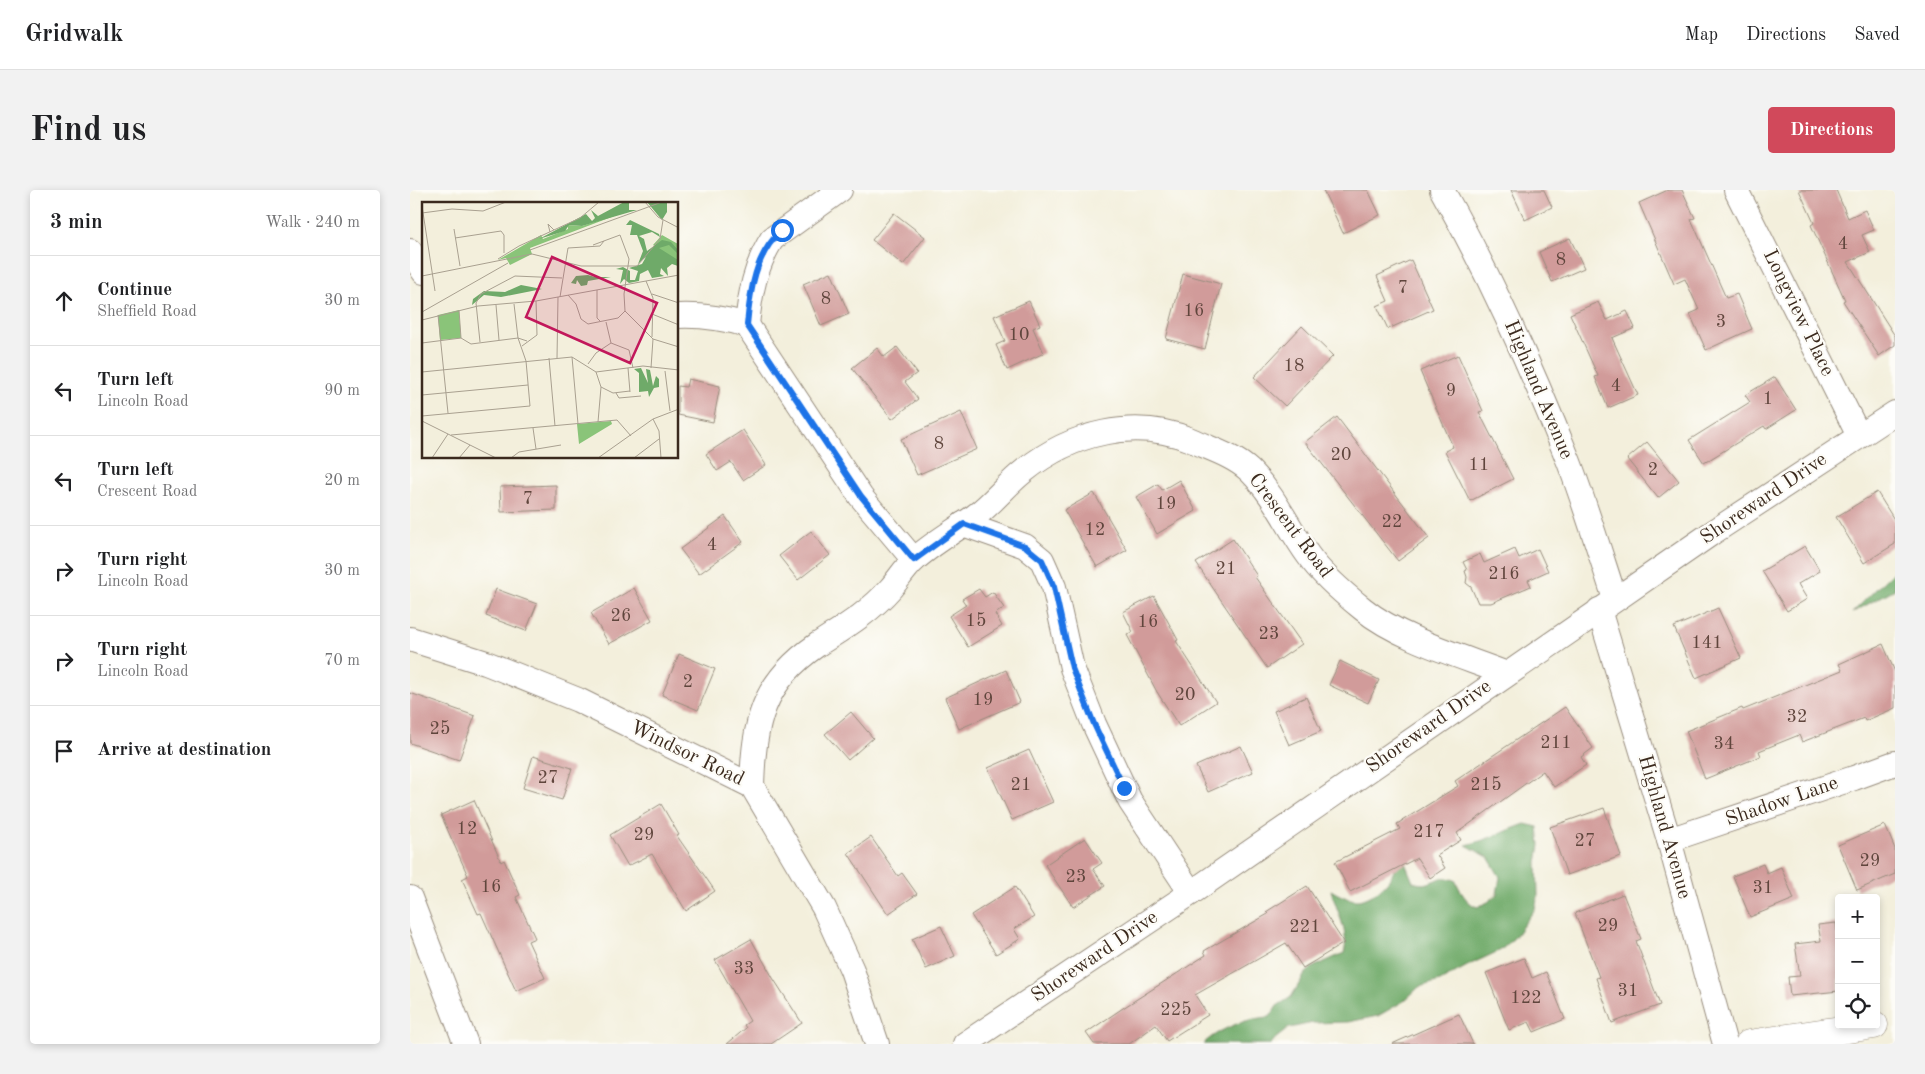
<!DOCTYPE html>
<meta charset="utf-8">
<style>
:root{--surface:#fff;--page:#f2f2f2;--text:#202124;--muted:#757577;--line:#e0e0e0;--accent:#d1495b}
body{margin:0;font-family:"Old Standard TT",serif;background:var(--page);color:var(--text)}
.controls{position:absolute;right:15px;bottom:15px;display:grid;overflow:hidden;border-radius:5px;box-shadow:0 2px 8px #0003}
.controls button{width:45px;height:45px;display:grid;place-items:center;padding:0;border:0;border-bottom:1px solid var(--line);background:var(--surface);color:var(--text);font:25px sans-serif}
.stop{position:absolute;width:15px;height:15px;margin:-11px;border:4px solid #1a73e8;border-radius:50%;background:#fff}
.stop.end{background:#1a73e8;border-color:#fff;box-shadow:0 1px 5px #0008}
.list{margin:0;padding:0;list-style:none}
h2{display:flex;justify-content:space-between;align-items:center;height:65px;margin:0;padding:0 20px;font-size:21px}
h2 small{font-size:16px;font-weight:400;color:var(--muted)}
.list li{display:grid;grid-template-columns:32px 1fr auto;gap:15px;align-items:center;box-sizing:border-box;height:90px;padding:0 20px;border-top:1px solid var(--line)}
.list b{display:block;font-size:19px;white-space:nowrap}
.list p{margin:0;font-size:16px;white-space:nowrap;color:var(--muted)}
.list em{font-size:16px;font-style:normal;color:var(--muted)}
.icon{flex:none;width:28px;height:28px;fill:none;stroke:currentColor;stroke-width:2;stroke-linecap:round;stroke-linejoin:round}
.map{position:relative;flex:none;width:1485px;height:854px;overflow:hidden;border-radius:5px}
header{display:flex;align-items:center;gap:30px;box-sizing:border-box;height:70px;padding:0 25px;background:var(--surface);border-bottom:1px solid var(--line)}
header strong{font-size:24px}
nav{display:flex;gap:28px;margin-inline-start:auto;font-size:18px}
.intro{display:flex;align-items:center;justify-content:space-between;box-sizing:border-box;height:120px;padding:0 30px}
h1{margin:0;font-size:35px}
.button{padding:12px 22px;border-radius:5px;background:var(--accent);color:#fff;font-size:18px;font-weight:700}
main{display:flex;gap:30px;padding:0 30px}
aside{flex:1;background:var(--surface);border-radius:5px;box-shadow:0 2px 8px #0003}
.map>svg:first-child{display:block}
.forest{fill:#6faa69;stroke:#556a44}
.building{fill:#d19b9a}
.lines{fill:none;stroke-linecap:round;stroke-linejoin:round}
.minor-casing{stroke:#978c7d;stroke-width:26}
.tertiary-casing{stroke:#978c7d;stroke-width:29}
.minor{stroke:#fff;stroke-width:24}
.tertiary{stroke:#fff;stroke-width:28}
.route{stroke:#1a73e8;stroke-width:6}
.labels{text-anchor:middle;dominant-baseline:central;stroke-width:4.5;stroke-linejoin:round;paint-order:stroke}
.number-label{font-size:18px;fill:#60463d}
.street-label{font-size:20px;fill:#3b2a1e;stroke:#fdfcf7}
.inset-road{fill:none;stroke:#a9a090;stroke-width:1}
.view{fill:#c2185b;fill-opacity:0.15;stroke:#c2185b;stroke-width:2.5}
.inset-edge{fill:none;stroke:#3b2a1e;stroke-width:2.5}
</style>
<header>
<strong>Gridwalk</strong>
<nav><a>Map</a><a>Directions</a><a>Saved</a></nav>
</header>
<div class="intro"><h1>Find us</h1><a class="button">Directions</a></div>
<main>
<aside>
<h2>3 min<small>Walk · 240 m</small></h2>
<ul class="list">
<li><svg class="icon" aria-label="ahead" viewBox="0 0 24 24"><path d="M12 20V5M6 11l6-6 6 6"/></svg><div><b>Continue</b><p>Sheffield Road</p></div><em>30 m</em></li>
<li><svg class="icon" aria-label="left" viewBox="0 0 24 24"><path d="M17 20v-9H6M10 6l-5 5 5 5"/></svg><div><b>Turn left</b><p>Lincoln Road</p></div><em>90 m</em></li>
<li><svg class="icon" aria-label="left" viewBox="0 0 24 24"><path d="M17 20v-9H6M10 6l-5 5 5 5"/></svg><div><b>Turn left</b><p>Crescent Road</p></div><em>20 m</em></li>
<li><svg class="icon" aria-label="right" viewBox="0 0 24 24"><path d="M7 20v-9h11M14 6l5 5-5 5"/></svg><div><b>Turn right</b><p>Lincoln Road</p></div><em>30 m</em></li>
<li><svg class="icon" aria-label="right" viewBox="0 0 24 24"><path d="M7 20v-9h11M14 6l5 5-5 5"/></svg><div><b>Turn right</b><p>Lincoln Road</p></div><em>70 m</em></li>
<li><svg class="icon" aria-label="arrive" viewBox="0 0 24 24"><path d="M6 21V4h12l-3 4 3 4H6"/></svg><div><b>Arrive at destination</b></div></li>
</ul>
</aside>
<div class="map">
<svg width="1485" height="854" viewBox="0 0 1485 854">
<rect width="100%" height="100%" fill="#fdfcf7"/>
<filter id="ink" filterUnits="userSpaceOnUse"><feTurbulence type="fractalNoise" baseFrequency=".02" numOctaves="2"/><feDisplacementMap in="SourceGraphic" scale="10" xChannelSelector="R" yChannelSelector="G"/><feConvolveMatrix kernelMatrix="1 2 1 2 8 2 1 2 1" color-interpolation-filters="sRGB"/></filter>
<filter id="wash" filterUnits="userSpaceOnUse"><feTurbulence type="fractalNoise" baseFrequency=".0096" numOctaves="4" result="noise"/><feDisplacementMap in="SourceGraphic" scale="20" xChannelSelector="R" yChannelSelector="G"/><feGaussianBlur stdDeviation="1.12" result="paint"/><feColorMatrix in="noise" values="0 0 0 0 0 0 0 0 0 0 0 0 0 0 0 0 0 1.4 0 .05"/><feComposite in="paint" operator="in"/></filter>
<g filter="url(#wash)">
<rect width="100%" height="100%" fill="#f3efdc"/>
<g class="forest">
<path d="M1485,380V399L1442,423Z"/>
<path d="M1115,634L1128,637L1130,655L1127,673L1128,705L1125,719L1104,748L1091,760L1061,774L1030,791L1009,797L994,811L968,826L938,832L903,833L879,838L865,849L861,854H793C810,838 837,828 860,827L867,816L881,807L895,784L903,777L934,763C940,743 926,720 921,700C929,705 937,709 946,710C960,710 977,696 983,683C986,677 987,668 990,661L1003,692C1018,697 1019,691 1032,688C1036,687 1041,689 1045,690C1051,701 1055,712 1067,717L1078,712L1087,704L1090,687L1078,667L1056,655C1077,650 1095,641 1115,634Z"/>
</g>
<g id="blocks">
<g class="building">
<path d="M913,0H958L970,25L933,43Z"/>
<path d="M1101,0H1134L1142,17L1115,30Z"/>
<path d="M1258,0H1272L1285,28L1281,29L1316,108L1327,104L1342,139L1296,160L1280,124L1289,120L1275,89L1264,94L1229,13Z"/>
<path d="M1389,0H1426L1438,28L1455,20L1464,40L1452,45L1460,62L1438,72L1485,146V155L1469,166L1433,111L1435,110L1401,35L1404,33Z"/>
<path d="M484,23L515,47L493,75L462,50Z"/>
<path d="M1160,48L1174,78L1142,92L1129,62Z"/>
<path d="M1001,70L1023,119L978,139L967,116L978,111L967,86Z"/>
<path d="M421,82L439,124L411,136L393,94Z"/>
<path d="M773,84L811,94L795,159L756,149Z"/>
<path d="M619,111L630,135L623,138L634,163L597,180L586,155L595,151L584,126Z"/>
<path d="M1188,112L1197,130L1217,121L1225,138L1202,148L1228,205L1198,218L1185,187L1188,186L1160,124Z"/>
<path d="M892,136L923,166L875,216L844,187Z"/>
<path d="M487,157L507,183L495,192L508,209L482,229L442,178L467,158L474,167Z"/>
<path d="M1048,165L1073,221L1069,222L1103,289L1060,311L1035,261L1043,257L1010,181Z"/>
<path d="M1365,187L1386,220L1356,239L1354,236L1294,273L1279,250L1340,212L1335,205Z"/>
<path d="M278,189L310,196L303,232L268,225V196L276,197Z"/>
<path d="M551,222L567,259L507,285L491,249Z"/>
<path d="M927,227L1019,348L988,371L895,252Z"/>
<path d="M333,240L356,275L333,290L321,272L307,281L296,264Z"/>
<path d="M1237,252L1269,291L1248,308L1217,269Z"/>
<path d="M769,290L786,321L747,344L726,307L748,294L752,300Z"/>
<path d="M146,295V320L91,322L90,297Z"/>
<path d="M1467,302L1485,331V354L1454,373L1426,327Z"/>
<path d="M684,303L717,360L687,377L654,320Z"/>
<path d="M315,326L333,352L289,384L270,359Z"/>
<path d="M401,341L420,365L388,390L369,366Z"/>
<path d="M823,349L847,386L845,387L892,454L857,478L786,373Z"/>
<path d="M1395,356L1410,381L1388,394L1397,409L1377,421L1352,381Z"/>
<path d="M1105,359L1109,368L1128,359L1138,381L1118,390L1121,396L1081,413H1068L1061,397L1056,393L1057,387L1055,381L1057,380L1053,372L1070,364L1074,373Z"/>
<path d="M224,398L242,430L199,454L181,423Z"/>
<path d="M86,399L127,414L116,441L76,426Z"/>
<path d="M569,399L575,407L583,402L594,418L585,424L592,436L558,457L539,426L556,415L552,409Z"/>
<path d="M744,406L768,450L766,451L806,512L769,536L747,502L717,445L723,442L713,422Z"/>
<path d="M1308,418L1331,468L1286,488L1264,437Z"/>
<path d="M1473,454L1485,482V518L1455,531L1454,528L1392,552L1389,545L1349,561L1351,566L1295,589L1276,541L1332,518L1333,520L1432,480L1429,474Z"/>
<path d="M269,464L305,479L288,520L252,505Z"/>
<path d="M930,471L969,490L958,513L919,495Z"/>
<path d="M596,480L610,512L549,539L535,508Z"/>
<path d="M0,503L65,526L49,570L0,553Z"/>
<path d="M896,507L911,541L879,555L864,521Z"/>
<path d="M1155,517L1183,558L1171,567L1176,575L1144,597L1133,581L1047,643L1051,650L1027,665L1035,678L1020,688L1007,668L940,702L925,672L990,639L987,634L1048,596L1045,591Z"/>
<path d="M441,522L463,548L438,570L415,544Z"/>
<path d="M831,556L843,582L798,602L786,576Z"/>
<path d="M619,560L643,612L602,630L578,578Z"/>
<path d="M123,566L162,578L152,610L113,598Z"/>
<path d="M64,610L91,672L94,670L110,705L106,707L125,748L118,751L135,788L106,801L71,723L68,724L52,689L58,686L31,625Z"/>
<path d="M251,614L269,645L267,646L305,701L276,721L242,664L218,676L200,645Z"/>
<path d="M1194,618L1211,666L1157,685L1140,637Z"/>
<path d="M1475,635L1485,659V684L1447,700L1428,655Z"/>
<path d="M461,647L488,686L492,683L507,704L478,724L438,663Z"/>
<path d="M675,648L692,673L683,679L695,696L663,717L635,675Z"/>
<path d="M1353,674L1357,683L1371,677L1384,709L1340,727L1323,686Z"/>
<path d="M897,696L934,753L893,778L876,753L785,805L798,825L757,851L746,835L719,854H684L676,843L713,818L796,765L794,761L858,724L856,722Z"/>
<path d="M605,697L624,727L604,739L610,749L586,764L561,725Z"/>
<path d="M1213,704L1231,749L1226,751L1250,815L1202,833L1186,788L1189,787L1165,723Z"/>
<path d="M1426,733L1429,754V801L1380,806L1378,787L1390,786L1385,754L1411,751L1408,735Z"/>
<path d="M531,736L545,766L516,779L502,749Z"/>
<path d="M341,749L363,788L392,833L361,854H317L336,838L334,835L340,831L305,770Z"/>
<path d="M1114,768L1122,788L1136,782L1155,829L1124,842L1119,832L1099,840L1076,783Z"/>
<path d="M1049,824L1063,854H982Z"/>
</g>
</g>
</g>
<g filter="url(#ink)">
<use href="#blocks" fill-opacity="0" stroke="#978c7d" stroke-width="1"/>
<g class="lines">
<defs>
<g id="minor">
<path d="M1032,0C1081,87 1122,179 1159,272C1176,317 1190,363 1205,409"/>
<path d="M1326,0L1449,246"/>
<path d="M0,61L14,82"/>
<path d="M268,126C292,125 313,128 337,135L451,307L504,370"/>
<path d="M337,135C340,104 345,76 362,49L430,0"/>
<path d="M553,334L615,356L632,370L644,397L662,478L684,534L720,611L781,703"/>
<path d="M1189,420L1259,650L1315,854"/>
<path d="M0,449L76,473L168,510L342,596L414,718L442,780L467,854"/>
<path d="M342,596C344,532 352,493 407,455C433,438 459,423 480,399C488,390 494,380 503,371C521,354 545,341 565,326C583,313 596,295 614,281C661,243 724,227 781,250C801,259 824,266 840,281C865,306 878,337 898,365C912,385 933,403 953,419C990,449 1051,466 1097,484"/>
<path d="M1259,650L1444,588L1485,573"/>
<path d="M0,708L56,854"/>
<path d="M555,854L781,703L1302,343L1485,223"/>
</g>
<path id="tertiary" d="M1339,854L1464,835"/>
</defs>
<use href="#minor" class="minor-casing"/>
<use href="#tertiary" class="tertiary-casing"/>
<use href="#minor" class="minor"/>
<use href="#tertiary" class="tertiary"/>
</g>
</g>
<g class="lines" filter="url(#ink)">
<path class="route" d="M372,40C345,64 340,101 337,135L451,306L504,370L554,334L615,356L632,370L644,397L662,478L684,534L714,598"/>
</g>
<g class="labels">
<g class="number-label">
<text x="1433" y="54">4</text>
<text x="1151" y="70">8</text>
<text x="993" y="98">7</text>
<text x="416" y="109">8</text>
<text x="784" y="121">16</text>
<text x="1311" y="132">3</text>
<text x="609" y="145">10</text>
<text x="884" y="176">18</text>
<text x="1206" y="196">4</text>
<text x="1041" y="201">9</text>
<text x="1358" y="209">1</text>
<text x="529" y="254">8</text>
<text x="931" y="265">20</text>
<text x="1069" y="275">11</text>
<text x="1243" y="280">2</text>
<text x="118" y="309">7</text>
<text x="756" y="314">19</text>
<text x="982" y="332">22</text>
<text x="685" y="340">12</text>
<text x="302" y="355">4</text>
<text x="816" y="379">21</text>
<text x="1094" y="384">216</text>
<text x="211" y="426">26</text>
<text x="566" y="431">15</text>
<text x="738" y="432">16</text>
<text x="859" y="444">23</text>
<text x="1297" y="453">141</text>
<text x="278" y="492">2</text>
<text x="775" y="505">20</text>
<text x="573" y="510">19</text>
<text x="1387" y="527">32</text>
<text x="30" y="539">25</text>
<text x="1146" y="553">211</text>
<text x="1314" y="554">34</text>
<text x="138" y="588">27</text>
<text x="611" y="595">21</text>
<text x="1076" y="595">215</text>
<text x="57" y="639">12</text>
<text x="1019" y="642">217</text>
<text x="234" y="645">29</text>
<text x="1175" y="651">27</text>
<text x="1460" y="671">29</text>
<text x="666" y="687">23</text>
<text x="81" y="697">16</text>
<text x="1353" y="698">31</text>
<text x="1198" y="736">29</text>
<text x="895" y="737">221</text>
<text x="334" y="779">33</text>
<text x="1218" y="801">31</text>
<text x="1116" y="808">122</text>
<text x="766" y="820">225</text>
</g>
<g class="street-label">
<text transform="translate(1388 123) rotate(64)">Longview Place</text>
<text transform="translate(1128 200) rotate(67)">Highland Avenue</text>
<text transform="translate(1354 309) rotate(-34)">Shoreward Drive</text>
<text transform="translate(880 336) rotate(53)">Crescent Road</text>
<text transform="translate(1019 537) rotate(-35)">Shoreward Drive</text>
<text transform="translate(277 564) rotate(26)">Windsor Road</text>
<text transform="translate(1372 612) rotate(-19)">Shadow Lane</text>
<text transform="translate(1254 637) rotate(74)">Highland Avenue</text>
<text transform="translate(685 767) rotate(-34)">Shoreward Drive</text>
</g>
</g>
<g transform="translate(12 12)">
<rect width="256" height="256" fill="#f3efdc"/>
<path d="M200,11L108,46L110,52L88,63L84,56L76,58L119,33L121,37L146,27V23L160,24ZM240,33L256,42V60L231,43ZM37,108L39,136L18,138L16,113ZM189,219L190,222L157,242L155,222Z" fill="#8ac479"/>
<path d="M202,0H207V8H215L160,24L147,23L143,29L117,37L164,12L170,19L173,16L169,8L176,14ZM225,0H245V10L240,18ZM208,18L237,32L238,35L230,30L217,34L222,37L225,49L240,38L249,40L256,48V52L247,43L237,46L256,58V64L250,62L245,66L246,74L239,66L238,72L242,74L230,76L226,68L218,72L217,79L207,81L202,77L198,82L201,68L194,67L201,65L208,69V78H213L216,69L207,66L220,62L224,55L216,62L221,49L215,33H208L210,23H204ZM166,73L173,75H189L166,79L165,83L159,84L155,78L154,82L149,81L154,74ZM99,83L120,87L79,95L62,93L50,103L51,97L62,89L83,90ZM219,166L226,181L224,167L228,168L231,184L234,174L237,177V185L232,186L227,195L226,189L217,190V171L212,167Z" fill="#6faa69"/>
<path class="inset-road" d="M223,0L236,15L257,26M0,4L13,89M0,11L30,7L61,9L84,0M32,27L38,64M128,30L126,22L132,28M33,36L79,29L82,33V51M171,43L198,33L207,57L202,92L203,109L231,137L257,145M108,48L240,0M76,57L97,44L158,16L177,0M0,74L110,52L159,64H215L238,37L241,18M224,79L231,96L230,135M175,88V116L179,120M230,92L257,101M146,93L154,102L159,117L166,122L196,116L203,109M138,95L146,46L178,44L182,39M74,103L77,138M37,108L39,136M0,110L86,61M230,112L257,123M16,113L26,211M0,118L56,104L114,99L257,73M184,120L189,141L207,148L211,166M58,140L54,101L59,92L93,74L140,76M0,141L39,136L49,142L96,136L105,139M100,144L115,133L114,99M150,155L156,222M127,156L133,224M135,156L136,95M166,162L174,151L189,141M206,166L208,190M229,166L231,137M243,169L248,209M0,170L150,155L174,170M174,170L221,164L257,168M174,170L179,185L176,220M179,185L191,191L208,189M194,191L197,196L219,194M0,193L106,183M0,214L108,204L104,159L96,136L92,102M231,217L237,229L239,256M0,219L74,256M111,226L114,247M29,233L195,218L209,234M10,256L26,232M37,256L48,243M89,256L97,250L139,243M176,256L231,217L257,207M212,256L237,237"/>
<path class="view" d="M130,55L235,101L208,161L104,115Z"/>
<rect width="256" height="256" class="inset-edge"/>
</g>
</svg>
<div class="controls">
<button>+</button>
<button>−</button>
<button><svg class="icon" aria-label="locate" viewBox="0 0 24 24"><circle cx="12" cy="12" r="6"/><path d="M12 2v4M12 18v4M2 12h4M18 12h4"/></svg></button>
</div>
<div class="stop" style="left:372px;top:40px"></div>
<div class="stop end" style="left:714px;top:598px"></div>
</div>
</main>
